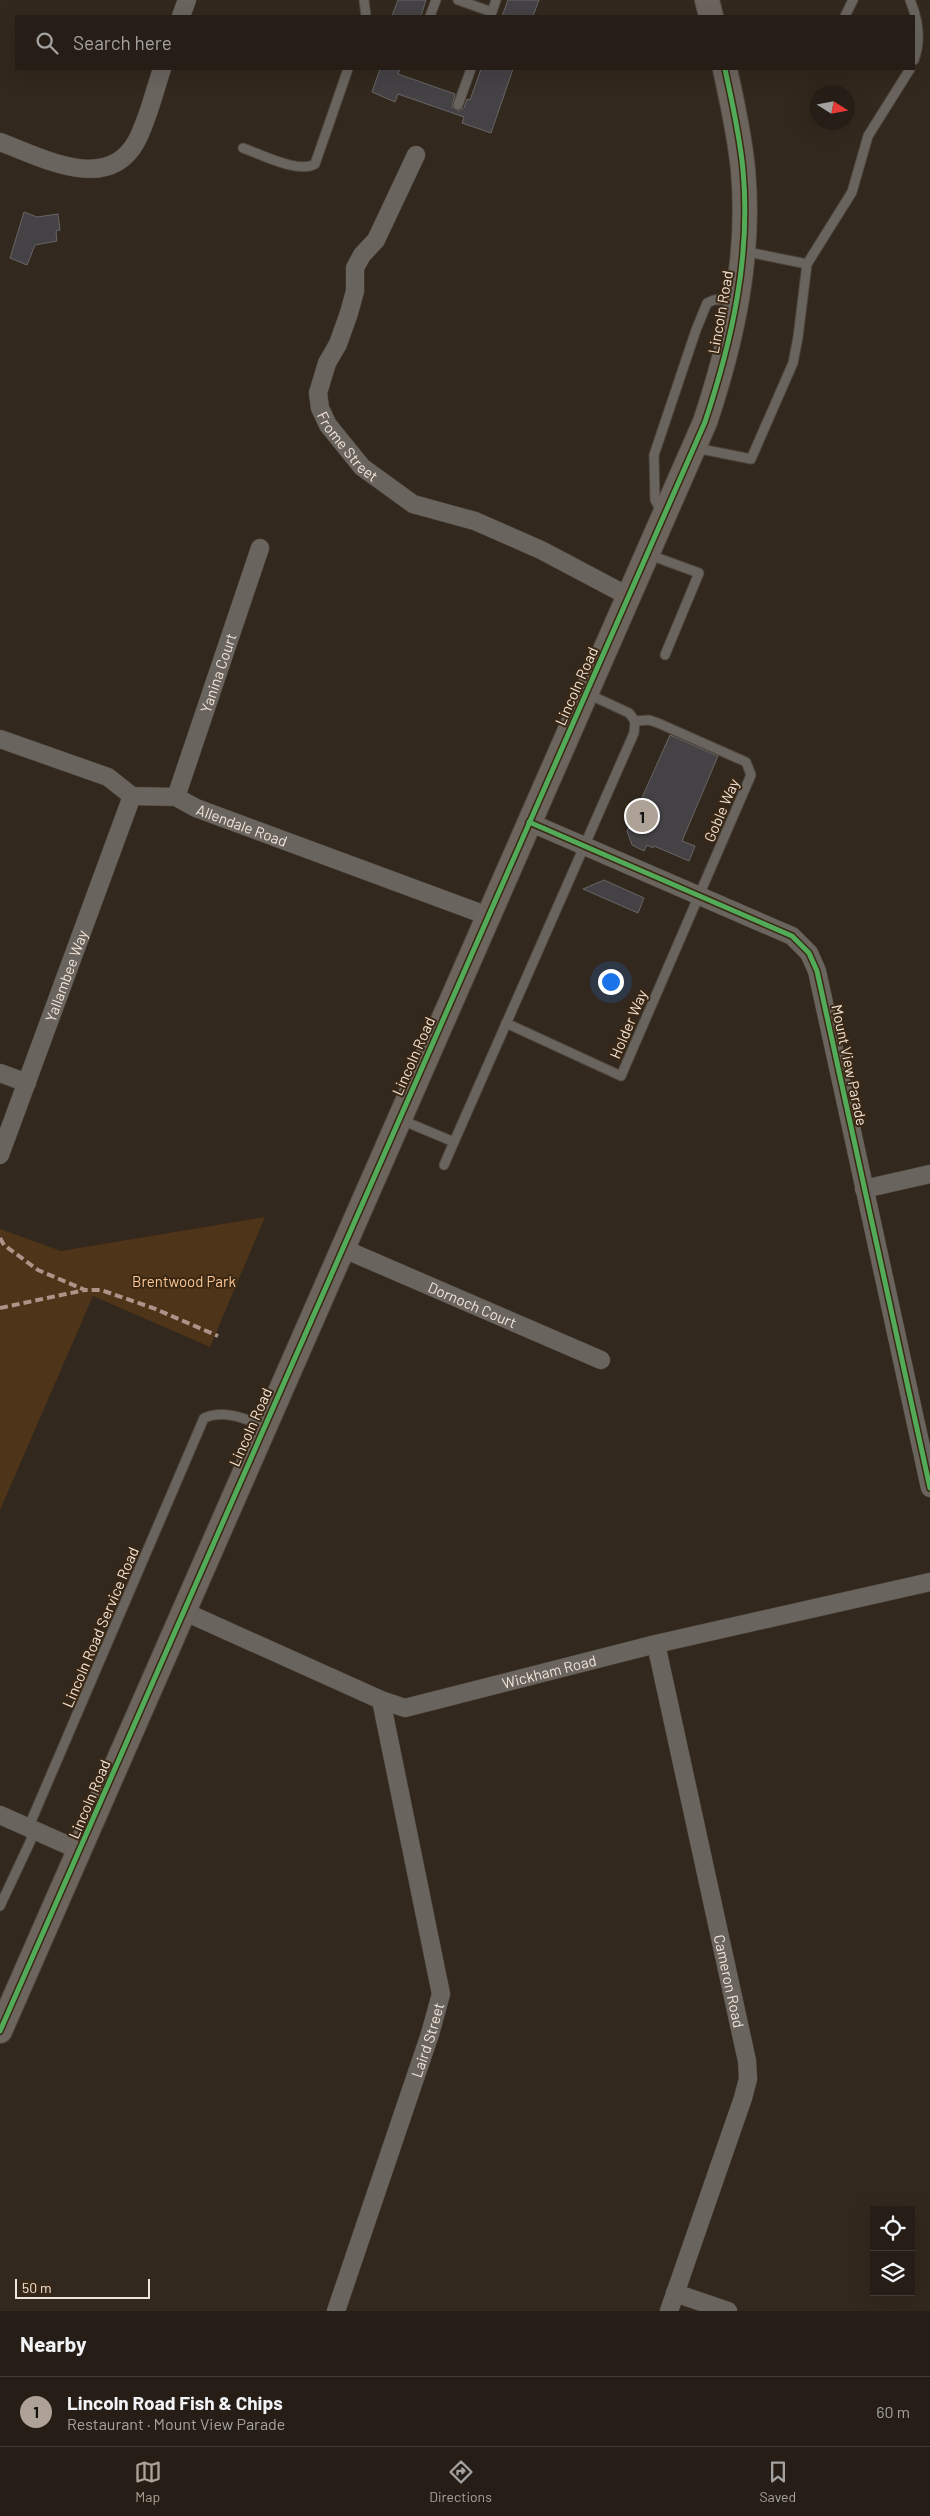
<!DOCTYPE html>
<meta charset="utf-8">
<style>
:root{--surface:#261e16;--page:#2e271f;--text:#f1f3f6;--muted:#a4a2a1;--line:#423c35;--accent:#aea297}
body{margin:0;font-family:Barlow,sans-serif;background:var(--page);color:var(--text)}
.controls{position:absolute;right:15px;bottom:15px;display:grid;overflow:hidden;border-radius:0px;box-shadow:0 5px 20px #0002}
.controls button{width:45px;height:45px;display:grid;place-items:center;padding:0;border:0;border-bottom:1px solid var(--line);background:var(--surface);color:var(--text);font:25px sans-serif}
.compass{position:absolute;left:810px;top:85px;width:45px;height:45px;border-radius:50%;background:var(--surface);box-shadow:0 5px 20px #0002;rotate:101deg}
.scale{position:absolute;left:15px;bottom:12px;width:135px;box-sizing:border-box;padding-left:5px;border:2px solid #f1e4d8;border-top:0;font-size:14px;line-height:18px;white-space:nowrap;color:#f1e4d8;-webkit-text-stroke:4px #3b2814;paint-order:stroke}
.you{position:absolute;left:610px;top:981px;width:18px;height:18px;margin:-12px;border:4px solid #fff;border-radius:50%;background:#1a73e8;box-shadow:0 0 0 8px #1a73e833}
.badge{display:grid;place-items:center;width:32px;height:32px;border-radius:50%;background:var(--accent);color:#111;font-size:16px;font-weight:700}
.pin{position:absolute;translate:-50% -50%;border:2px solid #fff;box-shadow:0 1px 5px #0006}
.list{margin:0;padding:0;list-style:none}
h2{display:flex;justify-content:space-between;align-items:center;height:65px;margin:0;padding:0 20px;font-size:21px}
h2 small{font-size:16px;font-weight:400;color:var(--muted)}
.list li{display:grid;grid-template-columns:32px 1fr auto;gap:15px;align-items:center;box-sizing:border-box;height:70px;padding:0 20px;border-top:1px solid var(--line)}
.list b{display:block;font-size:19px;white-space:nowrap}
.list p{margin:0;font-size:16px;white-space:nowrap;color:var(--muted)}
.list em{font-size:16px;font-style:normal;color:var(--muted)}
.icon{flex:none;width:28px;height:28px;fill:none;stroke:currentColor;stroke-width:2;stroke-linecap:round;stroke-linejoin:round}
.map{position:relative;flex:none;width:930px;height:2311px;overflow:hidden}
.search{position:absolute;background:var(--surface);box-shadow:0 5px 20px #0002;left:15px;right:15px;top:15px;height:55px;display:flex;align-items:center;gap:12px;box-sizing:border-box;padding:0 18px;border-radius:0px;color:var(--muted);font-size:19px}
.sheet{height:135px;background:var(--surface)}
nav{display:flex;justify-content:space-around;align-items:center;box-sizing:border-box;height:70px;border-top:1px solid var(--line);background:var(--surface);font-size:14px;color:var(--muted)}
nav a{display:grid;justify-items:center;gap:2px}
nav .on{color:var(--accent)}
.map>svg:first-child{display:block}
.green{fill:#4e3419}
.building{fill:#444244;stroke:#676565}
.lines{fill:none;stroke-linecap:round;stroke-linejoin:round}
.service-casing{stroke:#4f463d;stroke-width:11}
.minor-casing{stroke:#4f463d;stroke-width:19}
.secondary-casing{stroke:#4f463d;stroke-width:26}
.service{stroke:#69645e;stroke-width:9}
.minor{stroke:#69645e;stroke-width:18}
.secondary{stroke:#6c655e;stroke-width:24}
.quiet{stroke:#af9288;stroke-width:4;stroke-dasharray:8 4;stroke-linecap:butt}
.cycleway-casing{stroke:#3b2814;stroke-width:8}
.cycleway{stroke:#51ab58;stroke-width:5}
.labels{text-anchor:middle;dominant-baseline:central;stroke-width:4;stroke-linejoin:round;paint-order:stroke}
.street-label{font-size:15px;fill:#f1e4d8;stroke:#3b2814}
.park-label{font-size:15px;fill:#fcc794;stroke:#3b2814}
</style>
<div class="map">
<svg width="930" height="2311" viewBox="0 0 930 2311">
<rect width="100%" height="100%" fill="#32281d"/>
<path class="green" d="M265,1217L210,1347L93,1296L0,1510V1229L61,1251Z"/>
<g class="building">
<path d="M398,0H426L421,16H392Z"/>
<path d="M508,0H539L533,16H502Z"/>
<path d="M380,69H400L398,74L455,94L452,107L459,111L464,108L467,99L470,100L481,69H513L491,133L462,123L464,117L398,94L395,102L372,92Z"/>
<path d="M24,212L37,217L58,214L60,230L56,231L57,241L35,245L27,265L10,258Z"/>
<path d="M670,735L718,756L682,841L695,846L689,861L654,846L653,848L647,845L644,851L632,845L627,831Z"/>
<path d="M604,880L644,898L638,913L583,889Z"/>
</g>
<g class="lines">
<defs>
<g id="service">
<path d="M364,0L366,16"/>
<path d="M458,0L492,12L496,0"/>
<path d="M910,0C918,19 921,41 914,60"/>
<path d="M430,16L436,0"/>
<path d="M845,16L853,0"/>
<path d="M458,105L471,69"/>
<path d="M243,148C260,154 299,174 315,164L348,69"/>
<path d="M743,251L807,264"/>
<path d="M696,448L751,459L793,363L798,337L807,264L852,192L868,136L910,69"/>
<path d="M662,512L655,500L654,455L696,330L707,303L714,300L735,299"/>
<path d="M647,554L699,573L665,655"/>
<path d="M506,1023L621,1076L751,775L746,762L658,723L649,720L635,721"/>
<path d="M399,1119L454,1142L634,733L635,721L629,713L588,694"/>
<path d="M444,1165L454,1142"/>
<path d="M0,1906L31,1840L32,1819L204,1418C224,1409 246,1419 264,1426"/>
</g>
<g id="minor">
<path d="M181,16L187,0"/>
<path d="M0,142C41,157 107,194 136,142C148,120 154,92 162,69"/>
<path id="s1" d="M416,155L376,240L362,255L355,268V291L349,313L338,344L327,363L318,393L320,408L328,425L362,467L413,504L475,521L541,550L628,596"/>
<path id="s2" d="M0,739L108,777L132,796L176,797L196,808L488,916"/>
<path id="s3" d="M176,797L260,548"/>
<path d="M529,822L792,936L809,953L817,971L930,1488"/>
<path d="M0,1073L27,1083"/>
<path id="s4" d="M0,1155L132,796"/>
<path d="M864,1189L930,1174"/>
<path id="s5" d="M344,1249L601,1360"/>
<path id="s6" d="M183,1611L381,1700L405,1708L656,1644L930,1582"/>
<path id="s7" d="M656,1644L747,2061L748,2079L743,2098L669,2311"/>
<path d="M0,1815L81,1851"/>
<path d="M675,2293L728,2311"/>
<path id="s8" d="M336,2311L430,2034L441,1994L381,1700"/>
</g>
<g id="secondary">
<path d="M707,0L711,16"/>
<path d="M0,2031L705,422C732,341 751,256 743,170C740,136 732,102 725,69"/>
</g>
</defs>
<use href="#service" class="service-casing"/>
<use href="#minor" class="minor-casing"/>
<use href="#secondary" class="secondary-casing"/>
<use href="#service" class="service"/>
<use href="#minor" class="minor"/>
<use href="#secondary" class="secondary"/>
<g class="quiet">
<path d="M0,1238L4,1245L38,1270L85,1290H101L153,1308L218,1336"/>
<path d="M0,1308L85,1290"/>
</g>
<defs>
<g id="cycleway">
<path d="M529,822L792,936L809,953L817,971L930,1488"/>
<path d="M0,2031L705,422C732,341 751,256 743,170C740,136 732,102 725,69"/>
</g>
</defs>
<use href="#cycleway" class="cycleway-casing"/>
<use href="#cycleway" class="cycleway"/>
</g>
<g class="labels">
<g class="street-label">
<text transform="translate(720 312) rotate(-80)">Lincoln Road</text>
<text stroke="none"><textPath href="#s1" startOffset="324">Frome Street</textPath></text>
<text stroke="none"><textPath href="#s3" startOffset="131">Yanina Court</textPath></text>
<text transform="translate(576 686) rotate(-66)">Lincoln Road</text>
<text transform="translate(721 810) rotate(-67)">Goble Way</text>
<text stroke="none"><textPath href="#s2" startOffset="261">Allendale Road</textPath></text>
<text stroke="none"><textPath href="#s4" startOffset="191">Yallambee Way</textPath></text>
<text transform="translate(628 1024) rotate(-67)">Holder Way</text>
<text transform="translate(413 1056) rotate(-66)">Lincoln Road</text>
<text transform="translate(850 1065) rotate(78)">Mount View Parade</text>
<text stroke="none"><textPath href="#s5" startOffset="140">Dornoch Court</textPath></text>
<text transform="translate(250 1427) rotate(-66)">Lincoln Road</text>
<text transform="translate(100 1627) rotate(-67)">Lincoln Road Service Road</text>
<text stroke="none"><textPath href="#s6" startOffset="391">Wickham Road</textPath></text>
<text transform="translate(89 1799) rotate(-67)">Lincoln Road</text>
<text stroke="none"><textPath href="#s7" startOffset="345">Cameron Road</textPath></text>
<text stroke="none"><textPath href="#s8" startOffset="286">Laird Street</textPath></text>
</g>
<g class="park-label">
<text x="184" y="1281">Brentwood Park</text>
</g>
</g>
</svg>
<div class="controls">
<button><svg class="icon" aria-label="locate" viewBox="0 0 24 24"><circle cx="12" cy="12" r="6"/><path d="M12 2v4M12 18v4M2 12h4M18 12h4"/></svg></button>
<button><svg class="icon" aria-label="layers" viewBox="0 0 24 24"><path d="M12 4l9 5-9 5-9-5zM3 14l9 5 9-5"/></svg></button>
</div>
<svg class="compass" viewBox="-18 -18 36 36"><path d="M0-13l5 13h-10z" fill="#e53935"/><path d="M0 13l5-13h-10z" fill="#a4a2a1"/></svg>
<div class="scale">50 m</div>
<div class="you"></div>
<div class="pin badge" style="left:642px;top:816px">1</div>
<div class="search"><svg class="icon" aria-label="search" viewBox="0 0 24 24"><circle cx="10" cy="10" r="6"/><path d="M15 15l6 6"/></svg>Search here</div>
</div>
<section class="sheet">
<h2>Nearby<small></small></h2>
<ul class="list">
<li><span class="badge">1</span><div><b>Lincoln Road Fish &amp; Chips</b><p>Restaurant · Mount View Parade</p></div><em>60 m</em></li>
</ul>
</section>
<nav>
<a class="on"><svg class="icon" aria-label="map" viewBox="0 0 24 24"><path d="M3 6l6-2 6 2 6-2v14l-6 2-6-2-6 2zM9 4v14M15 6v14"/></svg>Map</a>
<a><svg class="icon" aria-label="directions" viewBox="0 0 24 24"><path d="M12 3l9 9-9 9-9-9zM9 14v-3h6M13 9l2 2-2 2"/></svg>Directions</a>
<a><svg class="icon" aria-label="saved" viewBox="0 0 24 24"><path d="M7 4h10v16l-5-4-5 4z"/></svg>Saved</a>
</nav>
